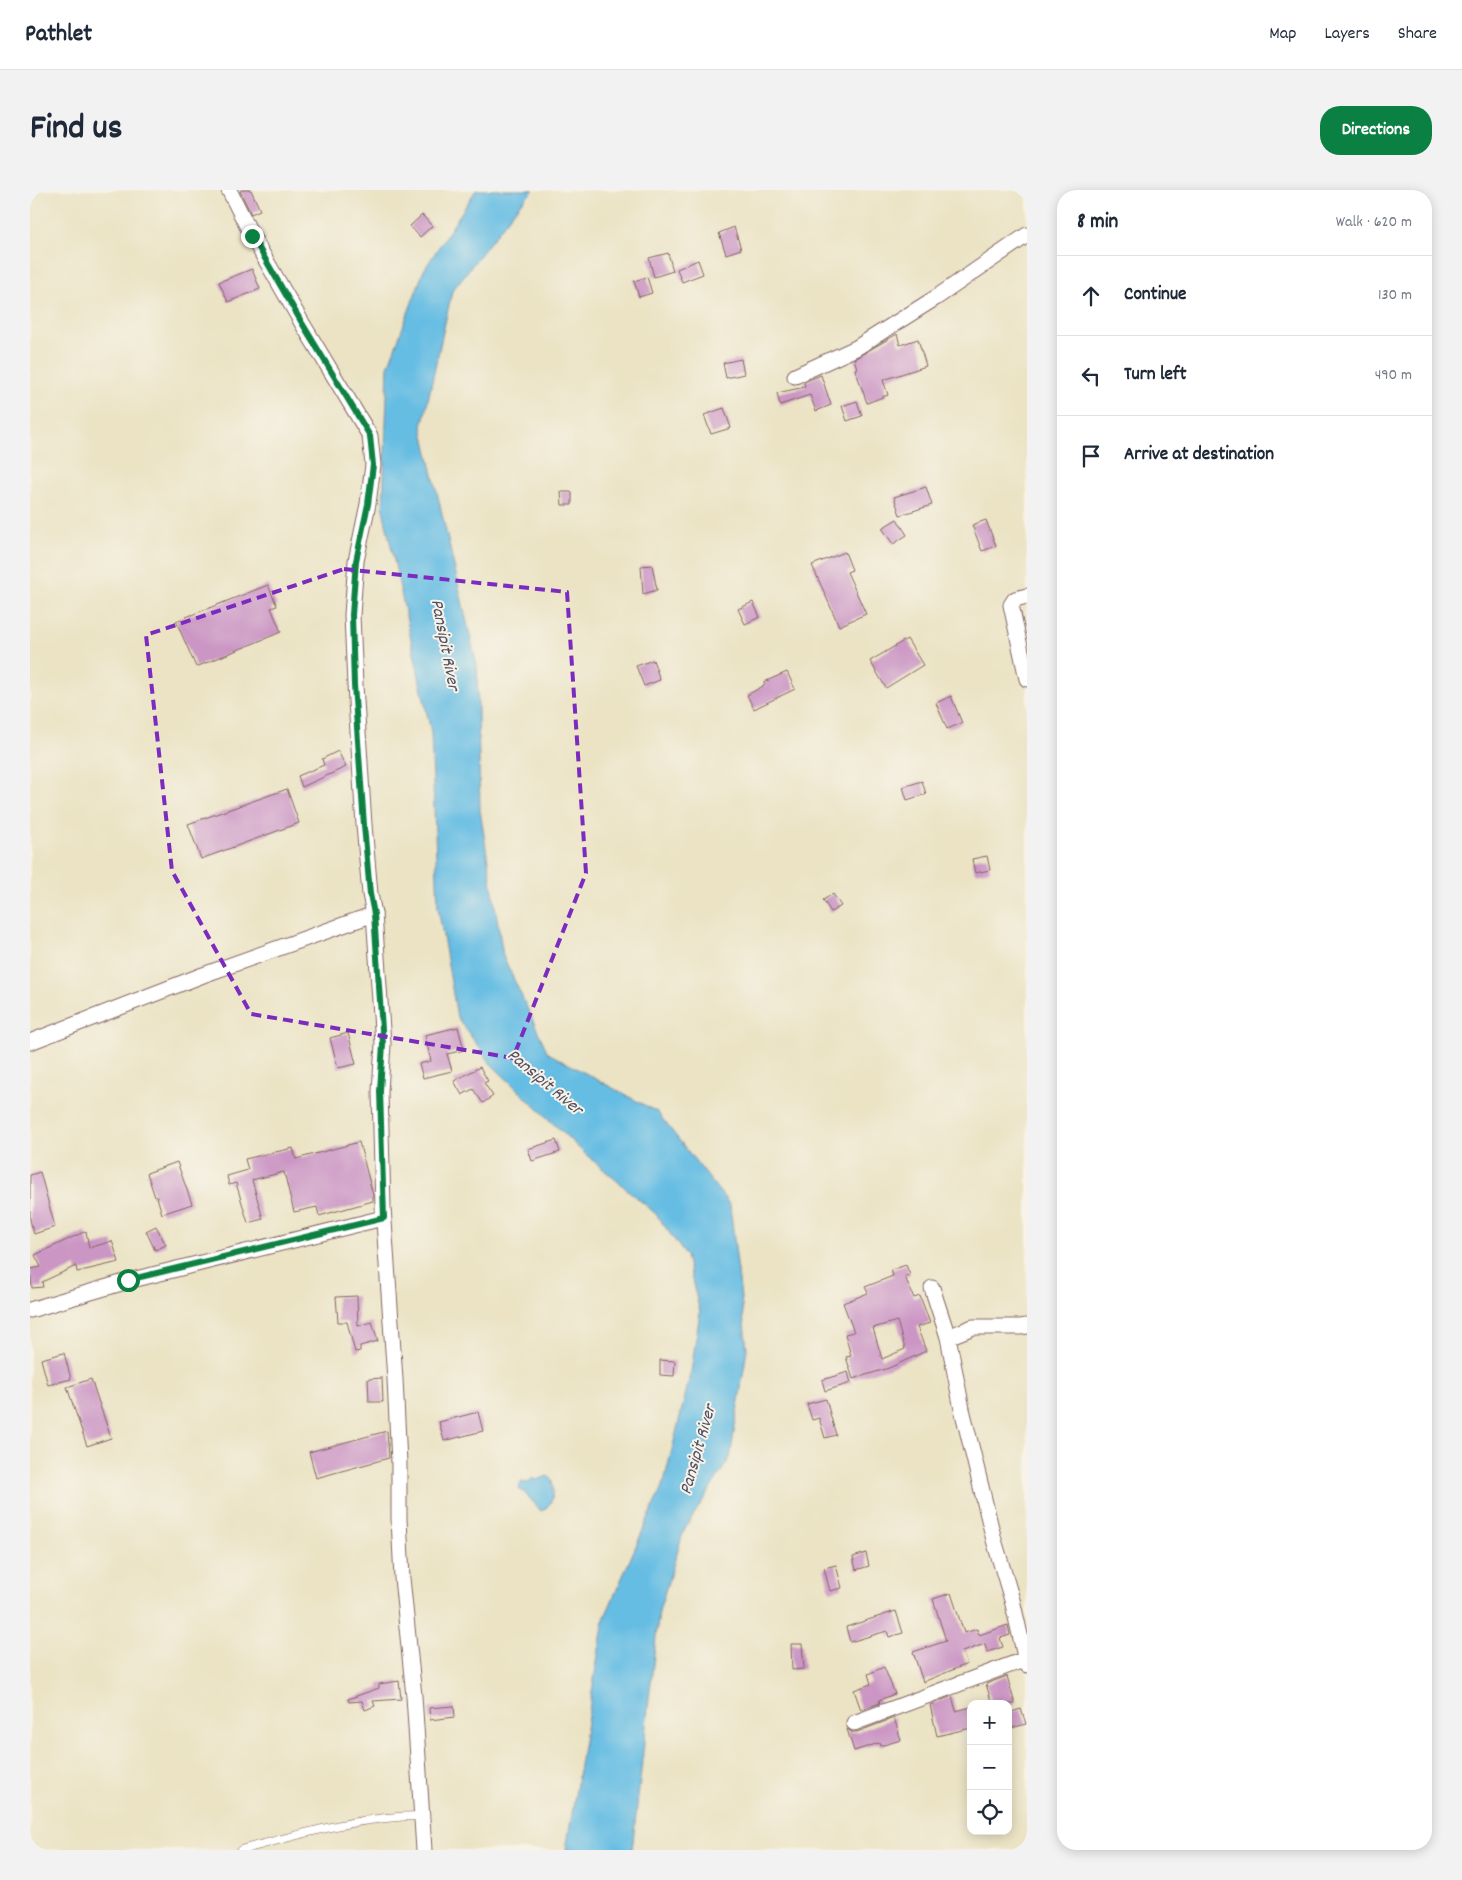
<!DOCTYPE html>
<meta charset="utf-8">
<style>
:root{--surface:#fff;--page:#f2f2f3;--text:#1f2937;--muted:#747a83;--line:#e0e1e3;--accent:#0b8043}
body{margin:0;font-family:Dekko,sans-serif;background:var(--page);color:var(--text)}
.controls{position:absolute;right:15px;bottom:15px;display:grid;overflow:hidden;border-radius:10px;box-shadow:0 2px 12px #0003}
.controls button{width:45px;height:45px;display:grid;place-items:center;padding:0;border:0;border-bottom:1px solid var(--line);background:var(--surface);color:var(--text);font:25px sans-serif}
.stop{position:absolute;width:15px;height:15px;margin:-11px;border:4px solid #0b8043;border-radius:50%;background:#fff}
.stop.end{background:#0b8043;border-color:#fff;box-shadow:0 1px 5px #0008}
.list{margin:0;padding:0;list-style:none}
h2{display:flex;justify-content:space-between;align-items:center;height:65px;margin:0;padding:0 20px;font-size:21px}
h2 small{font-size:16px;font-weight:400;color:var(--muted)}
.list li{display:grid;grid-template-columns:32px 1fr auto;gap:15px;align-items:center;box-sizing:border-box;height:80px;padding:0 20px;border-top:1px solid var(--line)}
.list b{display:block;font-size:19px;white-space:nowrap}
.list em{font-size:16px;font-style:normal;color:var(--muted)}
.icon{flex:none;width:28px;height:28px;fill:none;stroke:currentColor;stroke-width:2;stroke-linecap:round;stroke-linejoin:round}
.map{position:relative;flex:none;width:997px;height:1660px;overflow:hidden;border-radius:20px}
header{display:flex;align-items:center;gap:30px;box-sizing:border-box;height:70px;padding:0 25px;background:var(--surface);border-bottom:1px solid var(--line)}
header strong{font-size:24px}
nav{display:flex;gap:28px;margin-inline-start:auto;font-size:18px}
.intro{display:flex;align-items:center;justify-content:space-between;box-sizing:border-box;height:120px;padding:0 30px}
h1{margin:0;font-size:35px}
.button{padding:12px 22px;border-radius:20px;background:var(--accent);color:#fff;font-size:18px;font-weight:700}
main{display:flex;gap:30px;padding:0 30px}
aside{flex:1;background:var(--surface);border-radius:20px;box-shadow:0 2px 12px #0003}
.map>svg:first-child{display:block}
.water{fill:#66bde3;stroke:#586e87}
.building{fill:#cb95c4;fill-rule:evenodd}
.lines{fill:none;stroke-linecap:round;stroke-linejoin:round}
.service-casing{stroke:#826461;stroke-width:9}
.minor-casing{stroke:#826461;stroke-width:17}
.service{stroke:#fff;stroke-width:8}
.minor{stroke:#fff;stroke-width:15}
.route{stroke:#0b8043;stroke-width:6}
.marked{fill:none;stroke:#7b2cbf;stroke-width:4;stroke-dasharray:10 6;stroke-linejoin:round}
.labels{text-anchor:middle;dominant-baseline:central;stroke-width:4;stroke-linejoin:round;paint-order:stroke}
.water-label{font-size:18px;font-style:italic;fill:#524e62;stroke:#f7f3e8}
</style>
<header>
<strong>Pathlet</strong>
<nav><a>Map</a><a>Layers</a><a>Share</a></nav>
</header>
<div class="intro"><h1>Find us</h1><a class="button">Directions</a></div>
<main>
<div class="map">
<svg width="997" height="1660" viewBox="0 0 997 1660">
<rect width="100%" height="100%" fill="#f7f3e8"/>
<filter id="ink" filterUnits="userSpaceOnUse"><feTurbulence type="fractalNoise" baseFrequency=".02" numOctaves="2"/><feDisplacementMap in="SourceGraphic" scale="10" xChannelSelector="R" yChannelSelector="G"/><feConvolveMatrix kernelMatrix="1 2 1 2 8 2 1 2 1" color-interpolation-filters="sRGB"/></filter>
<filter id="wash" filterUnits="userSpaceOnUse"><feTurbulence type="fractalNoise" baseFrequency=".0096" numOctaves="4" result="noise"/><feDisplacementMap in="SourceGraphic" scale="20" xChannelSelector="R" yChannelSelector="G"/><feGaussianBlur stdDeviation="1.12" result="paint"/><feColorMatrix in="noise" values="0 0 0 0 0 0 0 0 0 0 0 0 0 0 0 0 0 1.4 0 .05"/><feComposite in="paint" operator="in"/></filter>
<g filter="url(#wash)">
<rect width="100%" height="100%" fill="#ebe3c4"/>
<g class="water">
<path d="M446,0H504L489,15L422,101L392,237L447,476L450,620L473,766L518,863L627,922L700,1015L717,1159L700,1268L654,1340L629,1421L602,1660H536L574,1429L634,1292L661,1182L670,1122L656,1066L626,1024L553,962L461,874L427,827L408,717L401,542L353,319L358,177L394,80Z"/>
<path d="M518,1286L522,1290C524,1302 524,1315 511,1321L496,1304L489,1299L491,1292L497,1293L503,1288L507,1290Z"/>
</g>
<g id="blocks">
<g class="building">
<path d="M212,0H221L230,20L221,24L210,1Z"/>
<path d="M392,25L402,36L390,47L380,36Z"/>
<path d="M704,37L711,59L696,64L689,43Z"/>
<path d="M638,63L643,81L624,87L619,68Z"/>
<path d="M668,70L673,84L652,92L647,79Z"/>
<path d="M222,79L230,99L198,112L189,92Z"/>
<path d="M617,87L622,103L609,107L604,91Z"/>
<path d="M867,144L870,155L888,149L896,176L853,190L858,205L837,213L825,179L827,178L824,169Z"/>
<path d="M711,169L714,184L696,188L693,173Z"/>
<path d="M791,185L801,215L786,221L780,205L750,215L747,203L775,197L774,192Z"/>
<path d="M827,211L832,226L817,231L812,216Z"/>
<path d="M694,218L701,238L681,244L674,225Z"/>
<path d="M896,297L902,315L870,325L864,307Z"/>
<path d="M531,302H542V315H532Z"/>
<path d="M867,329L877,345L863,354L852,338Z"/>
<path d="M956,330L966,356L952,361L942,335Z"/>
<path d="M815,362L822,380L817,382L836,424L809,436L782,375Z"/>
<path d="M622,375L627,400L613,404L611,376Z"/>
<path d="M238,395L247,416L241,418L251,442L166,477L146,431Z"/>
<path d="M723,412L730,427L715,434L708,419Z"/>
<path d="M877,449L893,475L856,498L840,471Z"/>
<path d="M623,470L630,490L614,496L606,476Z"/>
<path d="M757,482L765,499L724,519L717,505L735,495L734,492Z"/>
<path d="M921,506L932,533L917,539L906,513Z"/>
<path d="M308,561L316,577L272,597L268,586L294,575L292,569Z"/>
<path d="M892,591L896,604L877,610L873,597Z"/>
<path d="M257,599L269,633L171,669L158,634Z"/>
<path d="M957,666L960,680L945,683L942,669Z"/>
<path d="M803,704L811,716L801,722L793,710Z"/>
<path d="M428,837L434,860L417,864L422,881L393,888L389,874L401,871L395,845Z"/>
<path d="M318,843L326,874L308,878L300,848Z"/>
<path d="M450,877L458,891L454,893L463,906L453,913L443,899L432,905L424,891Z"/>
<path d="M526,950L530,962L502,971L498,959Z"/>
<path d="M329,952L343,1005V1011L289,1026L287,1017L264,1022L254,982L222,990L233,1029L218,1033L206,993L199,995L197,986L218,980L215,969L263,958L266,969Z"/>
<path d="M147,972L162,1014L132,1024L127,1007H125L117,983Z"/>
<path d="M10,982L25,1037L4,1044L0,1030V985Z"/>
<path d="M126,1036L136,1055L125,1060L116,1041Z"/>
<path d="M56,1041L59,1058L82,1051L89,1072L47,1082L46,1076L12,1092L13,1097L2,1098L0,1079L11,1077L5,1065Z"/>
<path d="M876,1075L880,1085L875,1087L884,1108L890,1106L900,1133L887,1137L896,1161L859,1178L823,1189L816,1167L821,1166L815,1144L824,1142L813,1113L838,1103L835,1097L863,1086L861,1080ZM867,1131L875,1159L852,1169L843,1138Z"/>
<path d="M327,1106L328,1136L342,1132L348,1151L330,1156V1161L325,1162L317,1132H308L306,1107Z"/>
<path d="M34,1163L41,1189L18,1195L11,1169Z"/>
<path d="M630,1170L645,1171L644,1186L630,1185Z"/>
<path d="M818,1182L821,1193L795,1201L792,1190Z"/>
<path d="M352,1188L353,1212H339L338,1189Z"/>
<path d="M61,1189L81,1248L57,1256L37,1197Z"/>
<path d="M796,1209L806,1245L795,1248L789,1228L782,1230L777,1214Z"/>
<path d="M448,1222L453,1241L414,1251L409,1232Z"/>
<path d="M357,1241L359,1268L286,1288L279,1262Z"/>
<path d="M836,1363L839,1376L826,1380L823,1367Z"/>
<path d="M806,1375L812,1398L800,1401L794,1378Z"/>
<path d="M921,1403L934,1443L947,1439L949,1445L978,1435L980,1445L970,1448L973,1457L957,1462L955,1454L932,1462L937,1474L893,1492L883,1462L916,1451L903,1409Z"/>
<path d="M866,1421L873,1443L859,1447L857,1441L820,1452L816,1437Z"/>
<path d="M761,1454H772L774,1479L762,1480Z"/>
<path d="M854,1477L865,1504L849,1510L850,1513L831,1520L824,1500L841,1494L838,1484Z"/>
<path d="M977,1486L985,1514H962L956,1494Z"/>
<path d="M369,1491L371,1509L343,1511L345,1516L335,1520L332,1511L319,1512L318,1509L349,1498V1494Z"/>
<path d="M922,1506L926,1521L941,1517V1538L907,1546L900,1515Z"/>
<path d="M424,1516L425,1527L400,1530L399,1518Z"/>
<path d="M991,1519L996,1534L978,1539V1523Z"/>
<path d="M864,1528L871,1550L850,1556L849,1553L824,1561L817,1539L822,1542H827Z"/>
</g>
</g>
</g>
<g filter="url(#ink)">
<use href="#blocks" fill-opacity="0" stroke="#826461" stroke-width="1"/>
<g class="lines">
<defs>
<path id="service" d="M211,1660C271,1644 329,1626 392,1626"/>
<g id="minor">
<path d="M199,0L222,46L272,133L340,246L343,275L338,314L326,371L322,425L325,495L334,635L340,704L344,724L353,854L350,901L353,1017L365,1189L369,1273V1329L372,1388L384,1506L394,1660"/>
<path d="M765,186L826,158L907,107L997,45"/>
<path d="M997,406L985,409L981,415L997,489"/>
<path d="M0,852L173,785L344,724"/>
<path d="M902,1098L918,1147"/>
<path d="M0,1120L98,1091L353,1028"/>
<path d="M997,1136L990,1137H943L918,1147L932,1219L964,1350L982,1410L997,1475"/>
<path d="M824,1533L996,1469"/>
</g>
</defs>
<use href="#service" class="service-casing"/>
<use href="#minor" class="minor-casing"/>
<use href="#service" class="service"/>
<use href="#minor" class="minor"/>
</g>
</g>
<g class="lines" filter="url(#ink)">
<path class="route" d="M98,1090L354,1028L350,901L353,854L344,724L340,704L334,635L324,495L322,425L326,371L338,314L343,275L340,246L272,133L222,46"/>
</g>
<path class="marked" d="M314,379L537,402L556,683L483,868L221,824L142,681L116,445Z"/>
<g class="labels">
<g class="water-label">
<text transform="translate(414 455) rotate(79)">Pansipit River</text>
<text transform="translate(514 893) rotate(40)">Pansipit River</text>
<text transform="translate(669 1260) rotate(-74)">Pansipit River</text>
</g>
</g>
</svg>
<div class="controls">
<button>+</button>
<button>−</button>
<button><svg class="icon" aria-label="locate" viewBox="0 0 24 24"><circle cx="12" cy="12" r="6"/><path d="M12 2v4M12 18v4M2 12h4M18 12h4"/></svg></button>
</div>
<div class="stop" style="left:98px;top:1090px"></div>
<div class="stop end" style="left:222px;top:46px"></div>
</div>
<aside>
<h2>8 min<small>Walk · 620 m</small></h2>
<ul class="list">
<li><svg class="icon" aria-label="ahead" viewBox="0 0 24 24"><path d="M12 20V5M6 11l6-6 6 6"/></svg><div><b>Continue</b></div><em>130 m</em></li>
<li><svg class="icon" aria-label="left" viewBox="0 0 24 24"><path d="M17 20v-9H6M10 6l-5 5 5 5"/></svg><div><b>Turn left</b></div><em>490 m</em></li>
<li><svg class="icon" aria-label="arrive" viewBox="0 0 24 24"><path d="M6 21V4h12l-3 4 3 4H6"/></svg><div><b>Arrive at destination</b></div></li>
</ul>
</aside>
</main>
